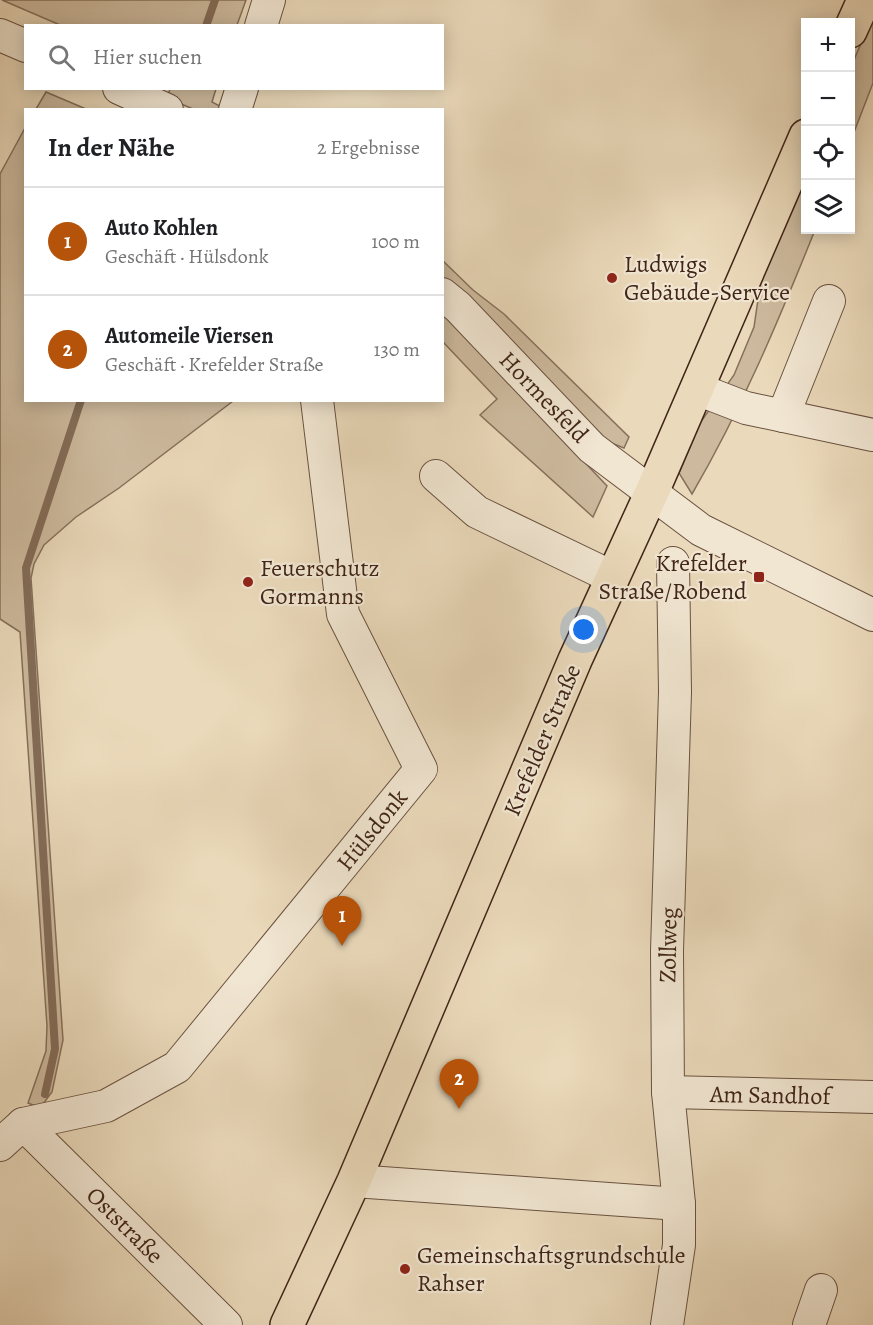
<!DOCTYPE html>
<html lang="de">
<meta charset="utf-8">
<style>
:root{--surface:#fff;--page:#f2f2f2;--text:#202124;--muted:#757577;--line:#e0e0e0;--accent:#b45309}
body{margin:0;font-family:Alegreya,serif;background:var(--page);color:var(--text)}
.controls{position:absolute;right:18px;top:18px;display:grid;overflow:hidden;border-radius:0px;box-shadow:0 3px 15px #0003}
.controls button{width:54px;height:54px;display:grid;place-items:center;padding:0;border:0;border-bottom:2px solid var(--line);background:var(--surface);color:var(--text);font:30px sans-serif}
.you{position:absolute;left:584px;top:630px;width:21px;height:21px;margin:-15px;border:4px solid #fff;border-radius:50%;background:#1a73e8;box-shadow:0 0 0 9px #1a73e833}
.badge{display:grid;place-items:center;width:39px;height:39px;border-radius:50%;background:var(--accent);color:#fff;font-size:20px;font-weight:700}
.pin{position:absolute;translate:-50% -50px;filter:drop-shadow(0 2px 3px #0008)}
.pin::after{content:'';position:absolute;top:32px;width:21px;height:18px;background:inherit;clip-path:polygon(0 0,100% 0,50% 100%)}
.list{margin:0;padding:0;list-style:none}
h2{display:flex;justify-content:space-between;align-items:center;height:78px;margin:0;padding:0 24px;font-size:26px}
h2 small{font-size:20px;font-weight:400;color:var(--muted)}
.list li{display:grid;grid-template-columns:39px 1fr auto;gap:18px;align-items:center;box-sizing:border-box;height:108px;padding:0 24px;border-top:2px solid var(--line)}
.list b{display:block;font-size:22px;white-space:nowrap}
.list p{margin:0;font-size:20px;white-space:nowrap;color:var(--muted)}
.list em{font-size:20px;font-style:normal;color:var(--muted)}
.icon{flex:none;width:33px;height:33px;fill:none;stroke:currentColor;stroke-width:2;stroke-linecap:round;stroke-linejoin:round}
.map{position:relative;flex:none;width:873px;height:1325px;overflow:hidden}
.search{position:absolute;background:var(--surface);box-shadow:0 3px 15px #0003;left:24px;top:24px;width:420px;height:66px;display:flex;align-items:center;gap:15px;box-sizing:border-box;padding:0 21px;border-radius:0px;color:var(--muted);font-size:22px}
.panel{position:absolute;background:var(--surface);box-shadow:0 3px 15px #0003;left:24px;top:108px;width:420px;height:294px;border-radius:0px}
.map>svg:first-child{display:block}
.green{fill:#cdba9e;stroke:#86705b;stroke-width:1.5}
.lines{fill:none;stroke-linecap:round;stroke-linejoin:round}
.stream{stroke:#836c58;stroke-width:8}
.minor-casing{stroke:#6a5240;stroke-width:34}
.major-casing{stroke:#402518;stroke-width:36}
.minor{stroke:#f1e6d2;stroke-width:32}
.major{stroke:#ead9ba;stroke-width:33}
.poi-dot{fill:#8f2418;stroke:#f1e6d2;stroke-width:2}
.labels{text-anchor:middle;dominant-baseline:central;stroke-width:4.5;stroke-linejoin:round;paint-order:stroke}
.poi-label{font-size:24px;fill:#402518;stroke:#f1e6d2;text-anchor:start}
.street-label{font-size:24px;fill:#402518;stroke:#f1e6d2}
</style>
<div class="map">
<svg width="873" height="1325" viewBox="0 0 873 1325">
<rect width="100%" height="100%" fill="#ead9ba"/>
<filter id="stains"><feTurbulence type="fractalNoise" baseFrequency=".00333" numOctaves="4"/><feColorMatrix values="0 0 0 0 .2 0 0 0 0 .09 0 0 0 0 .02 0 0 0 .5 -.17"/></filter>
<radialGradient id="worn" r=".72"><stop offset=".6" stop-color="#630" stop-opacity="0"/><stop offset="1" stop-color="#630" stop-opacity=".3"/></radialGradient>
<g class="green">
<path d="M2,0H246L237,25H60Z"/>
<path d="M873,15V83L851,140V67Z"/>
<path d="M170,89H216L212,102L225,109H193L167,98Z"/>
<path d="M46,92L86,109H36Z"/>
<path d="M25,128L26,400L233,401L119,488L76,517L44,545L34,564L31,578L63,1040L52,1092L40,1108L28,1103L46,1051L47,1026L20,632L0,619V174Z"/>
<path d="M805,171L806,230H815C778,322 742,408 692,494L679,473L700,423L734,375L754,327L762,272Z"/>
<path d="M442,260L473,290L504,314L629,437L624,448L596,437L443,279Z"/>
<path d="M442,311L607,486L593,517L480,415L497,399L443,342Z"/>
</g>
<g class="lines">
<g class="stream">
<path d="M206,26L215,0"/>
<path d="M45,1094L55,1049L26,568L81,400"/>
</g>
<defs>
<g id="minor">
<path d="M261,26L269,0"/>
<path d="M0,35L26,46"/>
<path d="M119,88L167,110"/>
<path d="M235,110L242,88"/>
<path d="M442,294L458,307L592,448L701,530L873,615"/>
<path d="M697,389L746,408L873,435"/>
<path d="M783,416L829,301"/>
<path d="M436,476L477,512L612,577"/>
<path d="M668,1092L873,1097"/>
<path d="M23,1124L226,1325"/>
<path d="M0,1145L23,1124L106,1106L177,1067L421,769L343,614L317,400"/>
<path d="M354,1181L679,1204"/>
<path d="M667,1325L679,1245V1204L668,1092L667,951L675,692L673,563"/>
<path d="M809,1325L821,1290"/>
</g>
<g id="major">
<path d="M850,31L864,0"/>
<path d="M287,1325L354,1181L575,660L652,492L806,136"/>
</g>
</defs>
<use href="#minor" class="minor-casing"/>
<use href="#major" class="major-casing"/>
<use href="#minor" class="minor"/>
<use href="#major" class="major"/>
</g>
<g class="poi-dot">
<circle cx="612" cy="278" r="6"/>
<rect x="753" y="571" width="12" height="12" rx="3"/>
<circle cx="248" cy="582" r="6"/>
<circle cx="405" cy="1269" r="6"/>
</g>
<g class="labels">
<g class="poi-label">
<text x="624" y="264">Ludwigs<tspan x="624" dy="28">Gebäude-Service</tspan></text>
<text x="747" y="563" text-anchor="end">Krefelder<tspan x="747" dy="28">Straße/Robend</tspan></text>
<text x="260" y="568">Feuerschutz<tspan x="260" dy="28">Gormanns</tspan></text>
<text x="417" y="1255">Gemeinschaftsgrundschule<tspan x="417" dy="28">Rahser</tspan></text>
</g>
<g class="street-label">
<text transform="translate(544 397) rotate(46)">Hormesfeld</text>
<text transform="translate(542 740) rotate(-67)">Krefelder Straße</text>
<text transform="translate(372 830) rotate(-51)">Hülsdonk</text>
<text transform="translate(668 945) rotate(-89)">Zollweg</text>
<text transform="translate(770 1095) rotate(1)">Am Sandhof</text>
<text transform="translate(125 1225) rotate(45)">Oststraße</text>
</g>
</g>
<rect width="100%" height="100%" filter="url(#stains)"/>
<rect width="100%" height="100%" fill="url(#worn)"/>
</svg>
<div class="controls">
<button>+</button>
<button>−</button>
<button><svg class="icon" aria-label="locate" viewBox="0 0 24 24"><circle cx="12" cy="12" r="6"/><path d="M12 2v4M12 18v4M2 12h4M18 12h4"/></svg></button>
<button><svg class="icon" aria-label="layers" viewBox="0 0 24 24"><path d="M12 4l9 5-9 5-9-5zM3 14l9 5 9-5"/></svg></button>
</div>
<div class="you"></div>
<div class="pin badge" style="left:342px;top:946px">1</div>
<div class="pin badge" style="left:459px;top:1109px">2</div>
<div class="search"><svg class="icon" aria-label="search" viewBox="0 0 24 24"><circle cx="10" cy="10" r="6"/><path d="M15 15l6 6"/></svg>Hier suchen</div>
<section class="panel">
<h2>In der Nähe<small>2 Ergebnisse</small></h2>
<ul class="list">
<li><span class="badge">1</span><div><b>Auto Kohlen</b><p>Geschäft · Hülsdonk</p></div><em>100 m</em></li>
<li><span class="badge">2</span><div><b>Automeile Viersen</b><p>Geschäft · Krefelder Straße</p></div><em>130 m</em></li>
</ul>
</section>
</div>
